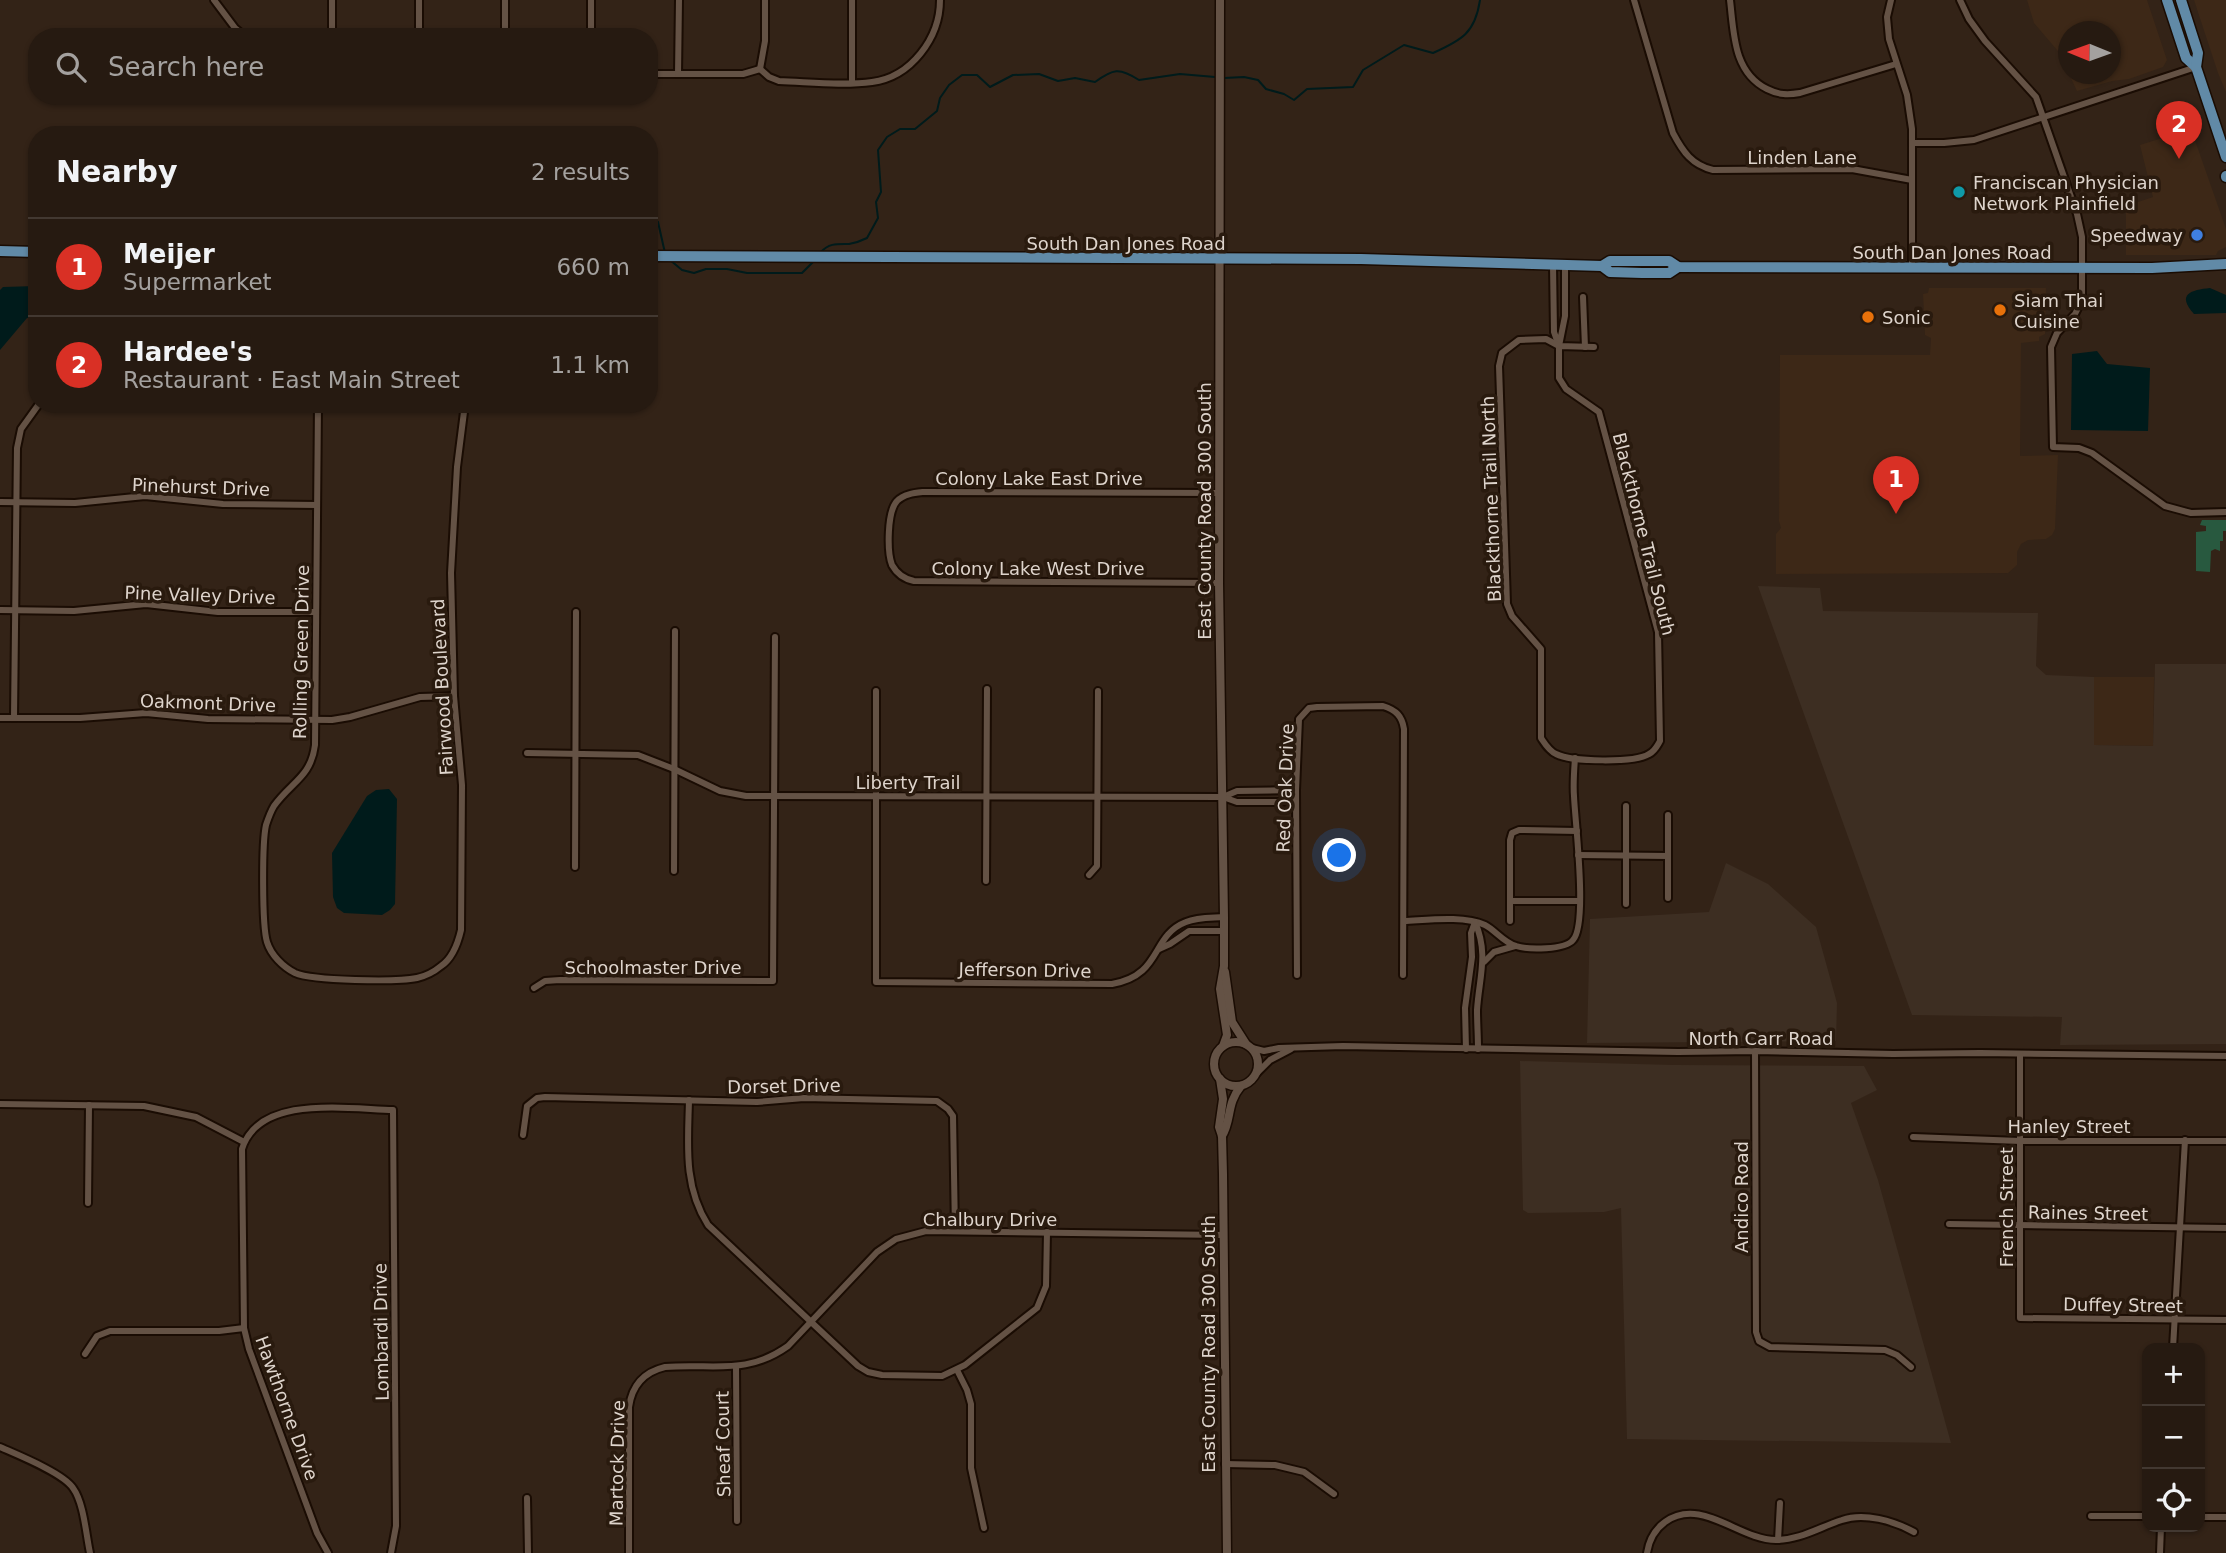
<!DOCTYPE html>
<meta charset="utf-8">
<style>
:root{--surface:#261a11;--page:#2e231a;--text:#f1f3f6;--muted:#a4a19f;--line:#423831;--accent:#d93025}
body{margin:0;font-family:"DejaVu Sans",sans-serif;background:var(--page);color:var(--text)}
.controls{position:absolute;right:21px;bottom:21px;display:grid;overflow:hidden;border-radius:14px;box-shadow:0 2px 5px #0004}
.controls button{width:63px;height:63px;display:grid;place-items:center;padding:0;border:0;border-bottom:2px solid var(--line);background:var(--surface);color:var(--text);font:35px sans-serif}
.compass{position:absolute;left:2058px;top:21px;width:63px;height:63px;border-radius:50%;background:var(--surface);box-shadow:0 2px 5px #0004;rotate:271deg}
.you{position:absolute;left:1340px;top:856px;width:24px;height:24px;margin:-18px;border:5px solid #fff;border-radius:50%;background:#1a73e8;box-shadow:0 0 0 10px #1a73e833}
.badge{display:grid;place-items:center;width:46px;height:46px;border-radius:50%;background:var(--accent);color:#fff;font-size:23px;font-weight:700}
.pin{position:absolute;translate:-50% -58px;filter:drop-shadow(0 2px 4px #0008)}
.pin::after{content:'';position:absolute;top:37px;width:24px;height:21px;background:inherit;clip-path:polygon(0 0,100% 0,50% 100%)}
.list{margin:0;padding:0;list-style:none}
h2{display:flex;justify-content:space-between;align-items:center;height:91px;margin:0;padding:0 28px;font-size:30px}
h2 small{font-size:23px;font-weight:400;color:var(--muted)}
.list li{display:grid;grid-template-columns:46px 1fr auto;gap:21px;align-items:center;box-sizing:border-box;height:98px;padding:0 28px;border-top:2px solid var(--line)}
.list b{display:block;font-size:26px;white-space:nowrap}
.list p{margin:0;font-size:23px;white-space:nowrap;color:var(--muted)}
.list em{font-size:23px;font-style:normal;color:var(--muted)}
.icon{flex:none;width:38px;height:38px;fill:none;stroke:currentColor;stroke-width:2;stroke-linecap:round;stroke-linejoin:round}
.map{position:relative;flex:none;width:2226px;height:1553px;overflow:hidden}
.search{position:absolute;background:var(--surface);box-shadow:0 2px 5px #0004;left:28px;top:28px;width:630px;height:77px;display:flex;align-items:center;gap:18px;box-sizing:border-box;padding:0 24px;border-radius:28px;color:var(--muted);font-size:26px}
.panel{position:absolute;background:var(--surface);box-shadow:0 2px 5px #0004;left:28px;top:126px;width:630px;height:287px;border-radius:28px}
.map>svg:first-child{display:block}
.built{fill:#3d2817}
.industrial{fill:#3d2e22}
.green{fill:#28593f}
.water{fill:#001b1b}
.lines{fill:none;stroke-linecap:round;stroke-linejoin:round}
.stream{stroke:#001b1b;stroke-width:2}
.minor-casing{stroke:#1a0c03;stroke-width:10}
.tertiary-casing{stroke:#1a0c03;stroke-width:11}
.primary-casing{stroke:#1a0c03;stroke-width:13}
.minor{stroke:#645245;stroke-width:6}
.tertiary{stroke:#645245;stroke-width:8}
.primary{stroke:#618aa7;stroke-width:10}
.culture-dot{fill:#0f9aa8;stroke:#291a0e;stroke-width:2.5}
.shop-dot{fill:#3f7fe0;stroke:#291a0e;stroke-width:2.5}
.food-dot{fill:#e8710a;stroke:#291a0e;stroke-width:2.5}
.labels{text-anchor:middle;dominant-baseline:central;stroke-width:7;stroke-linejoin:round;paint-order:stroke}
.street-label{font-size:18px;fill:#ded4cc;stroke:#291a0e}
.poi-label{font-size:18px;fill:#ded4cc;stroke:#291a0e;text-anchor:start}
</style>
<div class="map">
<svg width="2226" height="1553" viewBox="0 0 2226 1553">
<rect width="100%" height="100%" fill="#332317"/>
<g class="built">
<path d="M2027,0H2147L2167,60L2163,67L2129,79L2112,81L2077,91L2069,74H2110V32H2068V71L2063,57L2034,23Z"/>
<path d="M2194,0H2226V92L2218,73Z"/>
<path d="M2191,129L2226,229V247L2218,251L2216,255H2126V206L2153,197L2140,145Z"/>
<path d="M1929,288H2046L2045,334L2039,337V341L2021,343L2020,456L2058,455L2055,529L2052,535L2046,539L2028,540L2021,544L2017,552V565L2008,573L1776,574V534L1781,528L1779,521L1780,355H1930L1931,338L1925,335L1923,294L1928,293Z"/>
<path d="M2094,677H2154L2153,746L2093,745Z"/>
</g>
<g class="industrial">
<path d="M1758,586L1820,588L1823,611L2038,613L2036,666L2046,675L2094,677V745L2153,746L2155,664H2226V1044L2060,1045L2062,1017L1912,1015Z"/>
<path d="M1726,863L1768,884L1816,927L1837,1003L1836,1041L1587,1043L1590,919L1709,912Z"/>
<path d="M1520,1061L1674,1065L1864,1066L1877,1090L1851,1103L1878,1180L1951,1443L1627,1439L1621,1208L1604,1212L1528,1213L1523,1210Z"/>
</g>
<path class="green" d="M2202,520H2226V531H2223V541H2220V551L2215,549L2211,551L2210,572L2196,571V532L2206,531V526L2200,525Z"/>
<g class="water">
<path d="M37,286V319L27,318L0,350V290L3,287Z"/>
<path d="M2210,288L2226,295V313L2194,314C2176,294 2191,290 2210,288Z"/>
<path d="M2097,351L2107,364L2150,368L2148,431L2071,430L2072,354Z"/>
<path d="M389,789L397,799L395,904L390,910L382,915L344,913L337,908L333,897L332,853L367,796L376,790Z"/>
</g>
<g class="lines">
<g class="stream">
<path d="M1224,78L1244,77L1258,80L1266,89L1284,94L1294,100L1307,89L1353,87L1363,70L1404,45L1433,53C1462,40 1475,33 1480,0"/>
<path d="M649,219L658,222L665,253"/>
<path d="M821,252C829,243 837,244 849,244C855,243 861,241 867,238L878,218L876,202L881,192L878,150L887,137L900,129H915L937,111L940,98L949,85L962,75H977L990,87L1013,75L1039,74L1058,81L1075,78L1095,82C1113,69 1119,67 1139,80L1180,74L1215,77"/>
<path d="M670,260L682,270L694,273L706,269H727L747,273H802L813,262"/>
</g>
<defs>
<g id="minor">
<path d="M214,0L235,28L246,37"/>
<path d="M505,0V37"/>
<path d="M1634,0L1673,133C1683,152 1692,165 1713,170L1852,169L1912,180"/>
<path d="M1730,0C1734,33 1733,72 1767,89C1779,95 1788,95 1800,93L1896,64"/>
<path d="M1891,0L1887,17L1889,39L1907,95L1912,129V267"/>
<path d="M1960,0L1969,19L1985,41L2036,97L2077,214L2082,237V300L2075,314L2057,333L2051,347L2053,447L2079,448L2092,453L2165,506L2191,513L2226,512"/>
<path d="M332,37V0"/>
<path d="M419,37V0"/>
<path d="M591,37V0"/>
<path d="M760,69L769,77L779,81C809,82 842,86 872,82C911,77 940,38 940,0"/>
<path d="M760,69L765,41V0"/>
<path d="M649,74H743L760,69"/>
<path d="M678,74L679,0"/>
<path d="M852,83V0"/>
<path d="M1912,143H1944L1974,140L2196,67"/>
<path d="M1553,265L1554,332L1559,346L1565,316V265"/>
<path d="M1583,297L1585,347"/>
<path d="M1559,346V378L1566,389L1599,412L1658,632L1660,741C1657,746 1655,751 1649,754C1635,763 1571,762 1556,754C1549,751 1545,744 1541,738V649L1512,616L1507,604L1499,366L1502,353L1519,340L1546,339L1559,346L1594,347"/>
<path d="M318,404L315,745C311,777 291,782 274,806C271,811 268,819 266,825C262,843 262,926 267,942C271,955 283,967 295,973C313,981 397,982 417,978C426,976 435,971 441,966C453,958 458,943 461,930L462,785L454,696L451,573L457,467L465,404"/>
<path d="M1219,493L923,492C914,493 904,494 897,501C887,512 887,552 892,565C897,574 904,579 914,581L1219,583"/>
<path d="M0,502L75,503L145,496L223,504L317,505"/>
<path d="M0,610L74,611L146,604L218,612H316"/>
<path d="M876,691V982L1112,984C1163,975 1150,936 1186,922C1198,917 1212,918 1224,917"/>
<path d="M0,718H80L146,713L208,719L332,720L350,717L420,697L454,696"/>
<path d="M14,718L17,448L21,429L39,404"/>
<path d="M527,753L638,755L674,769L720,791L746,796L1223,797L1237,791L1296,790"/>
<path d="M1223,797L1237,802H1296"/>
<path d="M1578,855L1668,856"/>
<path d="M575,867L576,612"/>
<path d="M674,871L675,631"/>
<path d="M1089,875L1097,866L1098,691"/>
<path d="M986,881L987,689"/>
<path d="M1668,898V815"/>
<path d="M1510,901H1579"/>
<path d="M1626,904V806"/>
<path d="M1404,921C1427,920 1464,915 1485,925C1495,930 1504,943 1516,946C1528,950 1565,950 1573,940C1588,924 1575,822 1574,796C1573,784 1574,771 1575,758"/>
<path d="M1510,921V840L1512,833L1519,830L1577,831"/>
<path d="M1475,922C1489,954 1479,978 1477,1010C1477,1023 1478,1036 1478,1049"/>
<path d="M1159,949L1170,944L1189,931H1224"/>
<path d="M1484,962L1494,952L1515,946"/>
<path d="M1297,975L1296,790L1299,719L1309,708L1317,707L1383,706C1396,710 1402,716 1404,729L1403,975"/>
<path d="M534,988L545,981L560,980L773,981L775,637"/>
<path d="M1252,1048L1264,1051L1279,1048L1343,1046L1678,1052L1755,1051L1893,1054L1980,1053L2226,1056"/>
<path d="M1466,1049L1465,1008L1472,957L1471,933L1475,922"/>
<path d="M1755,1051L1756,1332L1759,1341L1770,1347L1885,1350L1897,1355L1911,1367"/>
<path d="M2020,1054V1318L2226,1320"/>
<path d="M1256,1074L1270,1060L1291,1049"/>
<path d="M689,1100C688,1143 683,1186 708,1225L858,1366L868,1372L882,1375L942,1376L965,1365L1037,1308L1046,1286L1047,1232"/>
<path d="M0,1104L144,1106L196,1117L244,1142"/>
<path d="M523,1135L527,1106L537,1098L545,1097L757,1102L804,1098L937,1101L948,1109L953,1116L955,1231"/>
<path d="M1913,1137L2020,1141H2226"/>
<path d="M88,1203L89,1105"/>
<path d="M1949,1224L2226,1228"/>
<path d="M2173,1348L2185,1140"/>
<path d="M85,1354L97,1336L110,1331H219L244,1328"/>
<path d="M736,1367L737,1521"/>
<path d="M957,1370L967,1390L971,1404V1468L984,1528"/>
<path d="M0,1447C18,1455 63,1473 73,1488C84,1503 86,1535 90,1553"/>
<path d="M1225,1464L1275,1465L1304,1472L1334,1494"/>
<path d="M527,1498L528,1553"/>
<path d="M2091,1516H2147"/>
<path d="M2200,1517H2226"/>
<path d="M1778,1540L1780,1503"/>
<path d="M328,1553L317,1533L249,1349L244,1328L242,1149C259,1094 348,1109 393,1110L396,1526L391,1553"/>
<path d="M629,1553V1407C632,1385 644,1372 665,1367C713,1363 746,1376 788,1346L877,1252L896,1239L926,1231L1223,1235"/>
<path d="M1647,1553C1649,1540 1654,1530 1665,1522C1701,1496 1739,1540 1776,1540C1800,1540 1820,1527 1842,1520C1864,1512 1894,1521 1914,1532"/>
<path d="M2160,1553L2161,1527"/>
</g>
<g id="tertiary">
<path d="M1220,0L1219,583L1224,917V966L1220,989L1227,1035L1223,1046"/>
<path d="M1225,972L1232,1022L1246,1044"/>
<circle cx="1236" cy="1064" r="22"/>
<path d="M1220,1079L1223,1099L1219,1127L1222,1136L1223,1174L1227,1553"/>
<path d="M1222,1136C1232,1120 1226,1104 1241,1086"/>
</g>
<g id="primary">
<path d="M2167,0L2186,58L2196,67"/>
<path d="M2181,0L2198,53L2196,67L2226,157"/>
<path d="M2226,176V177"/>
<path d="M0,251L37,252"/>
<path d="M649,256L1361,259L1602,266L1610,272L1642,273H1669L1678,267"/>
<path d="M1602,266L1610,261H1669L1678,267L2152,268L2226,264"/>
</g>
</defs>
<use href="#minor" class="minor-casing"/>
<use href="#tertiary" class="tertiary-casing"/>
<use href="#primary" class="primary-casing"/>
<use href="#minor" class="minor"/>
<use href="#tertiary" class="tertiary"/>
<use href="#primary" class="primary"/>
</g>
<circle class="culture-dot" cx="1959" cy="192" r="7"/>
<circle class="shop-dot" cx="2197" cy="235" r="7"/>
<g class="food-dot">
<circle cx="2000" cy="310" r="7"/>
<circle cx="1868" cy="317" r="7"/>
</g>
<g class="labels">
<g class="street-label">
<text x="1802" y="157">Linden Lane</text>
<text x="1126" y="243">South Dan Jones Road</text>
<text x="1952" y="252">South Dan Jones Road</text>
<text x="1039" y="478">Colony Lake East Drive</text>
<text transform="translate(201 487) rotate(2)">Pinehurst Drive</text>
<text transform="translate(1491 499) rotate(-92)">Blackthorne Trail North</text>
<text transform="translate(1204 511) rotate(-90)">East County Road 300 South</text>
<text transform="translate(1644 534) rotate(76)">Blackthorne Trail South</text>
<text x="1038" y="568">Colony Lake West Drive</text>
<text transform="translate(200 595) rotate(2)">Pine Valley Drive</text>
<text transform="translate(301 652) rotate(-89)">Rolling Green Drive</text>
<text transform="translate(442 687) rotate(-93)">Fairwood Boulevard</text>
<text transform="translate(208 703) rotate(2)">Oakmont Drive</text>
<text x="908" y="782">Liberty Trail</text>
<text transform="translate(1285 788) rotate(-88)">Red Oak Drive</text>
<text x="653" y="967">Schoolmaster Drive</text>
<text transform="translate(1025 970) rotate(1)">Jefferson Drive</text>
<text x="1761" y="1038">North Carr Road</text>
<text transform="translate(784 1086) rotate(-1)">Dorset Drive</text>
<text x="2069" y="1126">Hanley Street</text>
<text transform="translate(1741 1197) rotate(-90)">Andico Road</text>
<text transform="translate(2006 1207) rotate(-90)">French Street</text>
<text transform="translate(2088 1213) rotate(1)">Raines Street</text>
<text x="990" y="1219">Chalbury Drive</text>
<text transform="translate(2123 1305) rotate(1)">Duffey Street</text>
<text transform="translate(381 1332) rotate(-91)">Lombardi Drive</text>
<text transform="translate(1208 1344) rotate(-90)">East County Road 300 South</text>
<text transform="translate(287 1408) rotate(70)">Hawthorne Drive</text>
<text transform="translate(723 1444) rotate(-91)">Sheaf Court</text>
<text transform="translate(617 1463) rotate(-89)">Martock Drive</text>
</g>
<g class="poi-label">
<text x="1973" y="182">Franciscan Physician<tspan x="1973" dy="21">Network Plainfield</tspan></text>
<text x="2183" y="235" text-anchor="end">Speedway</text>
<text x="2014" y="300">Siam Thai<tspan x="2014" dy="21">Cuisine</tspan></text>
<text x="1882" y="317">Sonic</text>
</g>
</g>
</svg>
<div class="controls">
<button>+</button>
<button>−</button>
<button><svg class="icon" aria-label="locate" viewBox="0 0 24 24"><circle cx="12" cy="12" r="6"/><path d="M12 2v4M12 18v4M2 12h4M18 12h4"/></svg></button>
</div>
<svg class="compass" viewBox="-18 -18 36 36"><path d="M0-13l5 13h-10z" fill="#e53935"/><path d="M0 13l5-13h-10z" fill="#a4a19f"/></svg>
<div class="you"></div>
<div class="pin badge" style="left:1896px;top:514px">1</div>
<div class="pin badge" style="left:2179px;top:159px">2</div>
<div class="search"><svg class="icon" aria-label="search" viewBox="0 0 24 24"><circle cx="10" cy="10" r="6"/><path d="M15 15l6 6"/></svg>Search here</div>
<section class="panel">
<h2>Nearby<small>2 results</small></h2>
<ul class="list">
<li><span class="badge">1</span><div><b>Meijer</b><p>Supermarket</p></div><em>660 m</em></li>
<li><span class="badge">2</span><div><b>Hardee's</b><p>Restaurant · East Main Street</p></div><em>1.1 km</em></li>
</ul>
</section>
</div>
